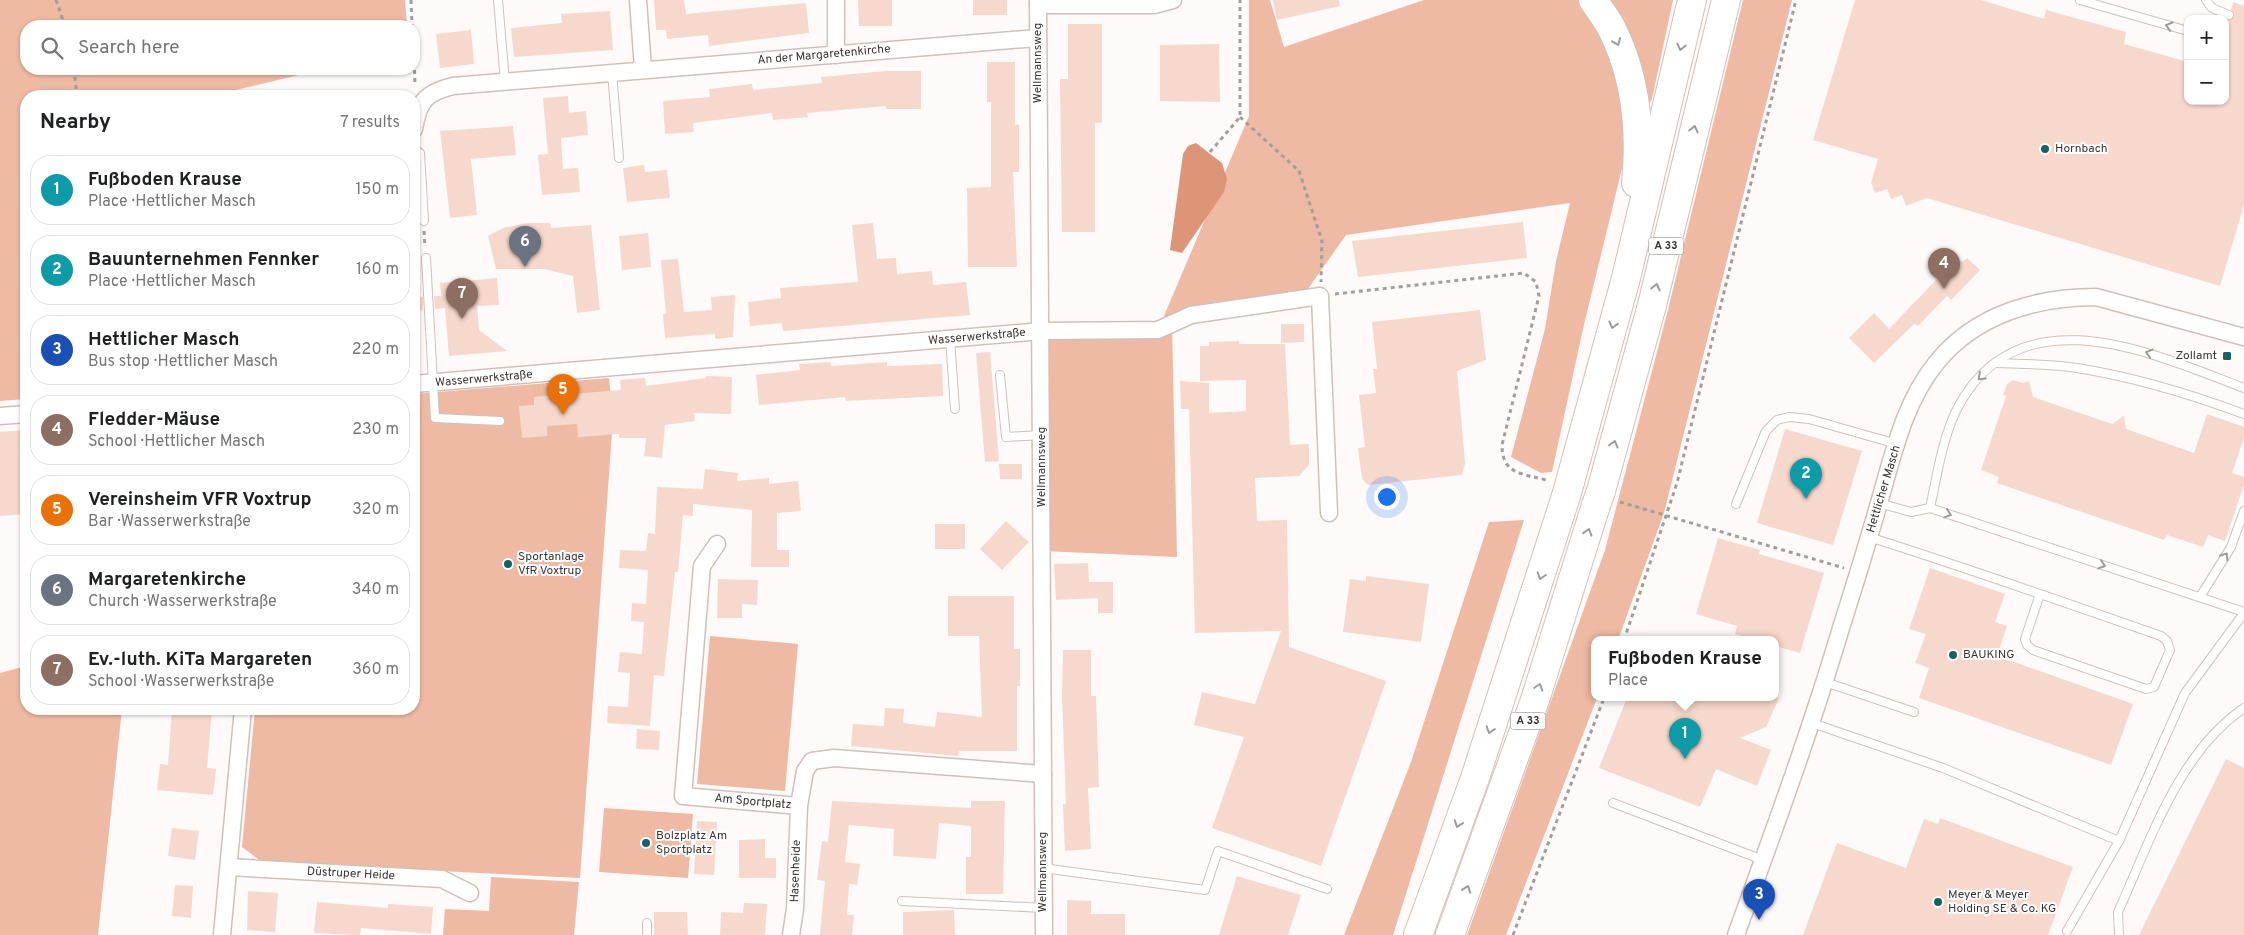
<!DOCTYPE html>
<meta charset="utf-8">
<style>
:root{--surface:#fff;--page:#f6f6f6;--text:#202124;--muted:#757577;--line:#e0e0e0;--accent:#b45309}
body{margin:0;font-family:Overpass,sans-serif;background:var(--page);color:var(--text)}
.controls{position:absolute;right:15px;top:15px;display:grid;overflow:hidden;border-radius:10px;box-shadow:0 1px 4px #0004}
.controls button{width:45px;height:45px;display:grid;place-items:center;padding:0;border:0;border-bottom:1px solid var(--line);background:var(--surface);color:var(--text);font:25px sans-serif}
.you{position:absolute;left:1386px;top:496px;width:18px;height:18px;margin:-12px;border:4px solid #fff;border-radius:50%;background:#1a73e8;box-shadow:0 0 0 8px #1a73e833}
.badge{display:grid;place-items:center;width:32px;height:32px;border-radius:50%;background:var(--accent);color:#fff;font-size:16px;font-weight:700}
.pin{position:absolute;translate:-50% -41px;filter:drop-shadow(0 1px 2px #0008)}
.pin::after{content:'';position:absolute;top:26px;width:18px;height:15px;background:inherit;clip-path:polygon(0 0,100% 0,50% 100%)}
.popup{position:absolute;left:1591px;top:636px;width:188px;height:65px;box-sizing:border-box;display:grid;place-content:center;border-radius:10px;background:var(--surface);filter:drop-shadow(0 1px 4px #0005);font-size:16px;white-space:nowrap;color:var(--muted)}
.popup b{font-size:19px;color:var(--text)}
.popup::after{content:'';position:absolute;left:50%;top:100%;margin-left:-10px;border:10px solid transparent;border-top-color:var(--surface)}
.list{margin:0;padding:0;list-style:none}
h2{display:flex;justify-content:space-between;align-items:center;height:65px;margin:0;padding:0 20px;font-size:21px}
h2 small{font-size:16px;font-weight:400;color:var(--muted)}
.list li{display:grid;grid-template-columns:32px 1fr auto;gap:15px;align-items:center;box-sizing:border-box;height:70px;margin:0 10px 10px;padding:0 10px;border:1px solid var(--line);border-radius:20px}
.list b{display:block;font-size:19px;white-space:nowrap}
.list p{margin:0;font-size:16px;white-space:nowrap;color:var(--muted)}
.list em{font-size:16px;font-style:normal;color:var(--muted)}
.icon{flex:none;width:28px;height:28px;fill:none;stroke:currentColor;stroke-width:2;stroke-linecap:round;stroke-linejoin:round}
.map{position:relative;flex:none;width:2244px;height:935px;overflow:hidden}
.search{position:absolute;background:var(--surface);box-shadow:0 1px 4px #0004;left:20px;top:20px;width:400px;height:55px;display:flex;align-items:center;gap:12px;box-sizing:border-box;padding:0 18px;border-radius:20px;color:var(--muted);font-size:19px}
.panel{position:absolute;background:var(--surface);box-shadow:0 1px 4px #0004;left:20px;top:90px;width:400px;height:625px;border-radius:20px}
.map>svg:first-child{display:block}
.green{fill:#efbaa4}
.water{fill:#dd9577}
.building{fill:#f7d8cc}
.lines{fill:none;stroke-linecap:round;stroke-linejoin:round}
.lane-casing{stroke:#d1c0b9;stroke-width:10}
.street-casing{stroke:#d1c0b9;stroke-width:19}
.highway-casing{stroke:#d1c0b9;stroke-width:30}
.path{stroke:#a39d9c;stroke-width:3;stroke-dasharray:4 4;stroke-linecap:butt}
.lane{stroke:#fff;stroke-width:8}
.street{stroke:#fff;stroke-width:16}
.highway{stroke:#fff;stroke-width:28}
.highway-bridge-casing{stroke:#d1c0b9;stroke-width:30;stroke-linecap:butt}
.highway-bridge{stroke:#fff;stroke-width:28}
.oneway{stroke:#9d9a98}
.poi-dot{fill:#156463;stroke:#fff;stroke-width:2}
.labels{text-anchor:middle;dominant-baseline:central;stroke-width:4;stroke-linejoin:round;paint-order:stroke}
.shield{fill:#fff;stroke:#767170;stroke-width:1}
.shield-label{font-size:11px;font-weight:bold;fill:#3b3432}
.street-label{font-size:12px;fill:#3b3432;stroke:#fff}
.poi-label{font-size:12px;fill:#3b3432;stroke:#fff;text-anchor:start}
</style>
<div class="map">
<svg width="2244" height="935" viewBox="0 0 2244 935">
<rect width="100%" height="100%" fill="#fefaf9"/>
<g class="green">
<path d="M0,0H405L407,26H26V69H324L211,96H26V399L0,401Z"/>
<path d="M1249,0H1270L1284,47L1424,0H1578L1600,28L1617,75L1627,125L1625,156L1583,329L1552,472L1541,473L1511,457L1545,329L1556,261L1570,203L1346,235L1308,289L1191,315L1172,323L1177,557L1043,551L1042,331L1158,330L1249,116Z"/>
<path d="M1593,0H1673L1652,99L1638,125Z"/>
<path d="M1743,0H1792L1664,513L1618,640H1595L1597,698L1506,935H1467L1605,550L1668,310Z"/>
<path d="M609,378L613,419L580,878L262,862L242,847L255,709H414V394Z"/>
<path d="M1524,520L1393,935H1344L1411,762L1489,522Z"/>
<path d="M710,636L798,644L785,791L697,784Z"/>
<path d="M26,666V709H122L98,935H0V673Z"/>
<path d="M604,808L693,814L688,878L599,872Z"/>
<path d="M491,877L579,882L574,935H443L445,909L489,911Z"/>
</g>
<path class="water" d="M1196,143L1222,163L1227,179L1224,192L1182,253L1170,250L1183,154L1188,146Z"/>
<g class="building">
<path d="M654,0H684L686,14L806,3L809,33L709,46L708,35L667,39L666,30H656Z"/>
<path d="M858,0H892V26H859Z"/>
<rect x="973" y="0" width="34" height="15"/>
<path d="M1273,0H1339L1340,6L1277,20Z"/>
<path d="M1855,0H1981L2044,19L2046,10L2126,32L2124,44L2188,62V101H2225V28L2227,20L2234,17L2231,10L2233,2L2244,6V205L2220,286L1927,198L1906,206L1902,195L1891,199L1887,189L1875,193L1871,183L1878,159L1813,140Z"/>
<path d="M610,11L613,50L514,57L511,28L562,23L561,14Z"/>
<path d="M1068,24H1102V123H1095V232H1062L1060,79H1068Z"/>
<path d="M471,30L474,64L440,68L436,34Z"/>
<path d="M1219,44L1220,102L1160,101V45Z"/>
<path d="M987,62H1015V125H1019V172H1013L1017,267H968L967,188L991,187V102H987Z"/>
<path d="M886,71H921V109H886V106L807,113L808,117L773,120L772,113L693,123L694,132L665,134L663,101L710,97L709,89L752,84L753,90L822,83L821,77Z"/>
<path d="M568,96L569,113L586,111L588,135L561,138L563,169L578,168L580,192L542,195L538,155L548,154L543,98Z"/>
<path d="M513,126L516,155L471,159L477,215L450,218L440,131Z"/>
<path d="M644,165L645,172L667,170L670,198L627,202L623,168Z"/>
<path d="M1523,222L1527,258L1358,277L1352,241Z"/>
<path d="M528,223H550L551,228L591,225L600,310L577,313L573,276L544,269H496L488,236L503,228Z"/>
<path d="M873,223L877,259L896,258L897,274L932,271L933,285L966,282L970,315L783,331L782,323L750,326L748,302L781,298L780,288L858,282L852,225Z"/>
<path d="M648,233L651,267L622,270L619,236Z"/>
<path d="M1957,258L1962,262L1967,258L1980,270L1951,300L1947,296L1918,326L1915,323L1874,363L1849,338L1874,313L1889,329Z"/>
<path d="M678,259L684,312L712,310L711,297L735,295L733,337L715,339V334L665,338L663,314H666L661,260Z"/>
<path d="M497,278L499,305L477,306L479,330L507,351L449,356L445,308L435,309L434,296H441L440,283Z"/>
<path d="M423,297V310L414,311V298Z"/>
<path d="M1480,310L1486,360L1457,371L1465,463L1462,475L1368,485L1362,479L1358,448L1365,447L1359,395L1376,393L1373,369H1377L1372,322Z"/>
<path d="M1281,324H1304V342L1281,343Z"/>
<path d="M1239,341V344H1285L1290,445L1309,444V465L1299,476L1255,478L1257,521L1287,520L1289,647L1386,681L1321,866L1212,828L1244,737L1194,725L1202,692L1255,704L1281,631L1195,633L1189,409H1181L1180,381L1209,383V413L1246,411V380L1200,381V346H1209V342Z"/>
<path d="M990,352L999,461L985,462L976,353Z"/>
<path d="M830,362L831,366L887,362V366L942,364L943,396L846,401L845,397L759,405L756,375L800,370L799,364Z"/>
<path d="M706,376L732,377L731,414L694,413L695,421L665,425L662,458L644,456L646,438H619V434L578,437L577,424L547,426V436L522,438L519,406L534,405V397L621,390L620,380L645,378L646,386L706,378Z"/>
<path d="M2013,380L2023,383L2029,381L2033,397L2112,424L2124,416L2126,429L2194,453L2207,414L2244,427V438L2232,473L2244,477V485L2225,541L2208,535L2203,547L2167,535L2164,540L1997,483L1999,477L1981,470L2006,396L2003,395L2007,384Z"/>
<path d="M1785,429L1862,451L1833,545L1757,523Z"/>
<path d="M26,430V514L0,516V432Z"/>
<path d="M999,464H1022V479H1000Z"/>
<path d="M705,469L738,473L737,481L769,478V484L798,481L801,511L777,513V550H789V567H751L752,510L693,504V516L683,515L678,572H675L664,676L654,675L650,726L607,723L608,706L628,707L630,673L618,672L620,652L642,654L644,622L631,621L632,603L646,604L648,570L619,568L620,550L646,551L648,533L655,534L657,487L703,489Z"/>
<path d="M1006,521L1029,542L1002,570L980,549Z"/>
<rect x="935" y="524" width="30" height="25"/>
<path d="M1718,538L1760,550L1759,554L1824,573L1800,653L1775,646V640H1755L1735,634L1737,626L1696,614Z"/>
<path d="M1088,563L1089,582H1113V613H1098V598L1056,600L1054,564Z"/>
<path d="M1930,568L2005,594L1995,622L2007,626L1997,656L2133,704L2111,765L1919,698L1929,668L1915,663L1926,634L1909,629Z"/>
<path d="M1366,576L1429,584L1421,642L1343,632L1350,579L1366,581Z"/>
<path d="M718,579L758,580L757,605L742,604V618H717Z"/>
<path d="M948,596H1014V649H1020V686H1017V751H959L958,756L851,746L853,724L884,726L885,708L904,709L903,723L935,727L937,712L982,717L979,636H948Z"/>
<path d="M1063,650H1091V696H1096L1099,787L1088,788L1091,849L1065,851L1063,804H1066L1062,697Z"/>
<path d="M1627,698H1779L1766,727L1740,738L1771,750L1757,786L1716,769L1700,807L1599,768Z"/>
<path d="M172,709H212L207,768L216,769L213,795L157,790L160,764L168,765Z"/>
<path d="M637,729L660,731L659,750L636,749Z"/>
<path d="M2226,759L2244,768V935H2139Z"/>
<path d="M832,801L971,808V801H1005L1003,894H966V857H971V826L939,823L936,859L893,856L894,829L849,825L845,862L860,864L857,885L849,884L847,915H854L852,935H820L825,881L817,880L822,841L828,842Z"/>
<path d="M1940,818L2073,867L2048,935H1803L1837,843L1906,868L1924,819L1938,824Z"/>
<path d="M697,821L717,822L714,875L694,874Z"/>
<path d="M172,828L199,831L195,860L168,856Z"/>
<path d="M765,839V858H776V878H739V840Z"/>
<path d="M1237,876L1301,895L1288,935H1219Z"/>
<path d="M175,885L193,886L191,918L172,916Z"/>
<path d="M248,891L278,893L275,932L247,930Z"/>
<path d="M1067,900L1091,901V914H1125V935H1067Z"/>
<path d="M317,902L388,908V904L433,907L431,934L361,928L360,935L314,933Z"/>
<path d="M744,903L767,904L765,935H720L721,912L743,913Z"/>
<path d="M954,910L955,935H903V912Z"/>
<path d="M654,912H687L688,935H654Z"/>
</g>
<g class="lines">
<defs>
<g id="lane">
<path d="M498,0L505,82"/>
<path d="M2080,0L2188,31"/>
<path d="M2206,0L2212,8L2229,15"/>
<path d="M612,72L619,158"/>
<path d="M414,149L420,153L424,221"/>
<path d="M426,258L435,418L500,421"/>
<path d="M950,339L955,409"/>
<path d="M1996,363C2023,364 2050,364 2077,368C2134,377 2190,394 2244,414"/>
<path d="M1000,375L1006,437L1042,435"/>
<path d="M2244,388C2152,353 2018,291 1957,409C1942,439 1937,476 1930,508L2244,612"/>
<path d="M1879,503L1911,512L1930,508"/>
<path d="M1736,504L1766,431L1777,420L1789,417L1809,419L1897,444"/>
<path d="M1869,537C1967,568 2064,602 2161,636L2167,641L2170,650L2154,687L2146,689L2033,650L2027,645L2025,639L2040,594"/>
<path d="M2200,597L2231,547L2244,511"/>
<path d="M1825,682L1914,712"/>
<path d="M1812,723L1943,768L2119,841"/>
<path d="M1613,803L1763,860"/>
<path d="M1043,868L1205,890L1218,851L1327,889"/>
<path d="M902,901L1044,908"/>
<path d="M647,923V935"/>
<path d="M2067,931L2119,841L2185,693L2244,613"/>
<path d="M2119,935L2118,912C2150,842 2178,753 2244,708"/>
</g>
<g id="street">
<path d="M638,0L643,69"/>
<path d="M836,0V55"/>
<path d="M1038,0L1044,935"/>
<path d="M1038,5H1154L1173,0"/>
<path d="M414,129C419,101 425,93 453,86L1037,38"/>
<path d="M414,384L1042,331L1158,330L1191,315L1320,296L1329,513"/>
<path d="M0,416L26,414"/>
<path d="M717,544L702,566L683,796L799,806"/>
<path d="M229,867L442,879L470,893"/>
<path d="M222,935L243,709"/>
<path d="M791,935L795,909L799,806L805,771L812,761L834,758L1043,774"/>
<path d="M1736,935C1773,833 1810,732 1841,628C1854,587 1867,545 1879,503C1893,455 1904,402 1937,362C1976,314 2037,297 2096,297L2244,337"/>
</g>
<g id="highway">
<path d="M1593,0C1599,9 1607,19 1612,29C1636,77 1641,131 1636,183"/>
<path d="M1570,482L1626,278L1692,0"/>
<path d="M1601,491L1652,305L1726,0"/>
<path d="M1418,935L1475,778L1566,496"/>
<path d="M1450,935L1535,700L1596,505"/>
</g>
</defs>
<use href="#lane" class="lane-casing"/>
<use href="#street" class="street-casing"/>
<use href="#highway" class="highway-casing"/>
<g class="path">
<path d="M56,0L65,26"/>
<path d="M411,0L412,26"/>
<path d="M414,54L415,86"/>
<path d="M74,69L77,96"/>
<path d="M1240,117L1299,171L1322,241L1321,282"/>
<path d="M1210,152L1240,117V0"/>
<path d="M424,231L425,247"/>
<path d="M1335,294L1524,273L1536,282L1539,296L1502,445C1502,476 1524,473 1549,481"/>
<path d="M1620,502L1844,568"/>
<path d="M1624,640L1677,483L1796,0"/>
<path d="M1513,935L1604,698"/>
</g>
<use href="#lane" class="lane"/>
<use href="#street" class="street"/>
<use href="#highway" class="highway"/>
<defs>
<g id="highway-bridge">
<path d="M1566,496L1570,482"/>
<path d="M1596,505L1601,491"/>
</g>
</defs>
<use href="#highway-bridge" class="highway-bridge-casing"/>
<use href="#highway-bridge" class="highway-bridge"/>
</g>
<defs><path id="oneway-chevron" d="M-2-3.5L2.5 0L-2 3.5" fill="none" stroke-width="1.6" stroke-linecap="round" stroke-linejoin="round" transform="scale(1.25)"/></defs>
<g class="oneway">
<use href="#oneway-chevron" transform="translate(2169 26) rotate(-164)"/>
<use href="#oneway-chevron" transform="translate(1617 42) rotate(68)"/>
<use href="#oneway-chevron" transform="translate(1681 47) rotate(103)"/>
<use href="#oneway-chevron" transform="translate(1694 129) rotate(-77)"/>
<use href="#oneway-chevron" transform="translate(1656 287) rotate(-77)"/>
<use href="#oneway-chevron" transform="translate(1613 325) rotate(105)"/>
<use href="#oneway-chevron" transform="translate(2149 353) rotate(-164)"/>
<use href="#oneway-chevron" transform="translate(1981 377) rotate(137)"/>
<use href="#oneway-chevron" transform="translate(1614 444) rotate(-75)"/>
<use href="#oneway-chevron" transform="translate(1948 514) rotate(18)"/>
<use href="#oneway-chevron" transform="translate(1588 532) rotate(-73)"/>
<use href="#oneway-chevron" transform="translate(2225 556) rotate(-58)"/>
<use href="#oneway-chevron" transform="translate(2102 565) rotate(18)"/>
<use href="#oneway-chevron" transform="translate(1541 576) rotate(108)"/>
<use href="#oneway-chevron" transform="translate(1539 687) rotate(-72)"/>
<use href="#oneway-chevron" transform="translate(1490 730) rotate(108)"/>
<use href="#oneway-chevron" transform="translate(1458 824) rotate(110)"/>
<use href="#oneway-chevron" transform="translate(1467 889) rotate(-70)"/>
</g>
<g class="poi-dot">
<circle cx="2045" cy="149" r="5"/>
<rect x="2222" y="351" width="10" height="10" rx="2.5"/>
<circle cx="508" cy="564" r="5"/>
<circle cx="1953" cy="655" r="5"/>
<circle cx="646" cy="843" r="5"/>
<circle cx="1938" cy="902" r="5"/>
</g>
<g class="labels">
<g class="shield">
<rect x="1648.5" y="237.5" width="35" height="17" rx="4"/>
<rect x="1510.5" y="712.5" width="35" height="17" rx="4"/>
</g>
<g class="shield-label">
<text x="1666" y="246">A 33</text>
<text x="1528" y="721">A 33</text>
</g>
<g class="street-label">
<text transform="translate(824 55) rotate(-5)">An der Margaretenkirche</text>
<text transform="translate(1038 63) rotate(-90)">Wellmannsweg</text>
<text transform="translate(977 337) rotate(-5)">Wasserwerkstraße</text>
<text transform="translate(484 379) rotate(-5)">Wasserwerkstraße</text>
<text transform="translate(1042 467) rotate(-90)">Wellmannsweg</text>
<text transform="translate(1884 489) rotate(-73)">Hettlicher Masch</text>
<text transform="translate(753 802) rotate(5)">Am Sportplatz</text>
<text transform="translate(796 871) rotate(-88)">Hasenheide</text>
<text transform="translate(1043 872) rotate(-90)">Wellmannsweg</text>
<text transform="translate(351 874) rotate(3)">Düstruper Heide</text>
</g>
<g class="poi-label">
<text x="2055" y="149">Hornbach</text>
<text x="2217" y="356" text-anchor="end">Zollamt</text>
<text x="518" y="557">Sportanlage<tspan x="518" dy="14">VfR Voxtrup</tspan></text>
<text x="1963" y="655">BAUKING</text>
<text x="656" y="836">Bolzplatz Am<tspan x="656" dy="14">Sportplatz</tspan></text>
<text x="1948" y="895">Meyer &amp; Meyer<tspan x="1948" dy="14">Holding SE &amp; Co. KG</tspan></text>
</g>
</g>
</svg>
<div class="controls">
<button>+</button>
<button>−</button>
</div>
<div class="you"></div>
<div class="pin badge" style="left:1685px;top:759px;background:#0f9aa8">1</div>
<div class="popup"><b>Fußboden Krause</b>Place</div>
<div class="pin badge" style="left:1806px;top:499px;background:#0f9aa8">2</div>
<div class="pin badge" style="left:1759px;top:920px;background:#1a4fb4">3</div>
<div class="pin badge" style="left:1944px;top:289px;background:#8d6e63">4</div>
<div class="pin badge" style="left:563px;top:415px;background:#e8710a">5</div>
<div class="pin badge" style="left:525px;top:267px;background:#6b7280">6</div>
<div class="pin badge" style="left:462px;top:319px;background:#8d6e63">7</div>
<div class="search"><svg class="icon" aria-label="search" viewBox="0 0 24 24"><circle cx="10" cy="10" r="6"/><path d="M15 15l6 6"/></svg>Search here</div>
<section class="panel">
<h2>Nearby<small>7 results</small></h2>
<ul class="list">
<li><span class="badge" style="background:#0f9aa8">1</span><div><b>Fußboden Krause</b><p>Place · Hettlicher Masch</p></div><em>150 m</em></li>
<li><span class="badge" style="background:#0f9aa8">2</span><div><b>Bauunternehmen Fennker</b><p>Place · Hettlicher Masch</p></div><em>160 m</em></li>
<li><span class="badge" style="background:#1a4fb4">3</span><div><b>Hettlicher Masch</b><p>Bus stop · Hettlicher Masch</p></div><em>220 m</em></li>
<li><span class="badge" style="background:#8d6e63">4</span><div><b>Fledder-Mäuse</b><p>School · Hettlicher Masch</p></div><em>230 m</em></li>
<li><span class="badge" style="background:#e8710a">5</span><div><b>Vereinsheim VFR Voxtrup</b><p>Bar · Wasserwerkstraße</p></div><em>320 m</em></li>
<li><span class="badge" style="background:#6b7280">6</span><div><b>Margaretenkirche</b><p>Church · Wasserwerkstraße</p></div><em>340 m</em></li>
<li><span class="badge" style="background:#8d6e63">7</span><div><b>Ev.-luth. KiTa Margareten</b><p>School · Wasserwerkstraße</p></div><em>360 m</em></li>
</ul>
</section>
</div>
